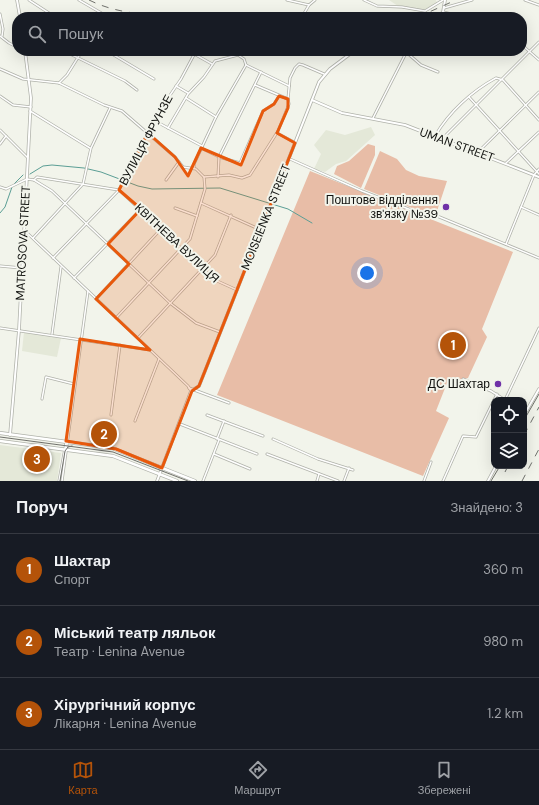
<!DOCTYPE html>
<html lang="uk">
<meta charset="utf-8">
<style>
:root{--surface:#171b24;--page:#242831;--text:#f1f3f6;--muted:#9ea1a6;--line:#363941;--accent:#b45309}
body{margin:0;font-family:"DM Sans",sans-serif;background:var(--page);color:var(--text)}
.controls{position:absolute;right:12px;bottom:12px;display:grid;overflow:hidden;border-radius:8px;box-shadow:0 4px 16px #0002}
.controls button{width:36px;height:36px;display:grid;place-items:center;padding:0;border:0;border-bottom:1px solid var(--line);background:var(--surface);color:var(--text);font:20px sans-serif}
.you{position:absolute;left:367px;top:273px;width:14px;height:14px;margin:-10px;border:3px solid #fff;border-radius:50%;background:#1a73e8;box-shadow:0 0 0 6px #1a73e833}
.badge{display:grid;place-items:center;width:26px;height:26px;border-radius:50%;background:var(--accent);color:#fff;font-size:13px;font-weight:700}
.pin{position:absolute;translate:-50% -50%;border:2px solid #fff;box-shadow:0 1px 4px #0006}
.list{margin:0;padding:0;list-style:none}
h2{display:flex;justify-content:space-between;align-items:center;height:52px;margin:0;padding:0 16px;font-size:17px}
h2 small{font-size:13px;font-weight:400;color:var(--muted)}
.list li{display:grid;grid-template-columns:26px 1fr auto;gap:12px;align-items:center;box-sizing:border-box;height:72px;padding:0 16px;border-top:1px solid var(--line)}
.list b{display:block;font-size:15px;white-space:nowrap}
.list p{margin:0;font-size:13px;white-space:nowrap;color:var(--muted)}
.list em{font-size:13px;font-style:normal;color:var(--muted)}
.icon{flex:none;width:22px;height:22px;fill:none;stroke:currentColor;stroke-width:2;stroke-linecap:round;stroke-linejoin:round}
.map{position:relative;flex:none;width:539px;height:481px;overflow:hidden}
.search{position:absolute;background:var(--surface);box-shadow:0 4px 16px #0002;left:12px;right:12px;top:12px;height:44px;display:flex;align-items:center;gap:10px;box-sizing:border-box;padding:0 14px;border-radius:16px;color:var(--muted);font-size:15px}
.sheet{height:268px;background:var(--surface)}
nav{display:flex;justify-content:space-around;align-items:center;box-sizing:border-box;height:56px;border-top:1px solid var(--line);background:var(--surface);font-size:11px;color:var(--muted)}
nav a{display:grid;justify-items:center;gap:2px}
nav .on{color:var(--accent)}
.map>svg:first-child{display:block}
.built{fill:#e4e8d8}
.green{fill:#e8bda7}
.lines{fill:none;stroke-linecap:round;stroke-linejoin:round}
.stream{stroke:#5b9e95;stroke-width:1}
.minor-casing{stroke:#b0b2aa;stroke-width:3}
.tertiary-casing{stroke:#b0b2aa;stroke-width:3.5}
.secondary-casing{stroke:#b0b2aa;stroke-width:4}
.minor{stroke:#fff;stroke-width:1.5}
.tertiary{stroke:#fff;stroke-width:2}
.secondary{stroke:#fff;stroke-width:2.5}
.tram{stroke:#70716c;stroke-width:1}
.rail{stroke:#70716c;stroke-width:1;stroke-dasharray:7 7;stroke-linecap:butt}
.marked{fill:#e8590c;fill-opacity:0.2;stroke:#e8590c;stroke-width:3;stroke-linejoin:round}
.poi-dot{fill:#6f31a7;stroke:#f2f4eb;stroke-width:1.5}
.labels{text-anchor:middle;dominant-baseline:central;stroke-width:4;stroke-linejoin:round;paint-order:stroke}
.street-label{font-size:12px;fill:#11120f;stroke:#f2f4eb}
.poi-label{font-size:12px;fill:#11120f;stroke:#f2f4eb;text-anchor:end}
</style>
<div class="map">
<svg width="539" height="481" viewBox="0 0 539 481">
<rect width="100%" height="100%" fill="#f2f4eb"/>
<g class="built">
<path d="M389,0H436L437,3L425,10L398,6Z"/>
<path d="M371,127L375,135L346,161L336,164L325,172L314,169L321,154L314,145L326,130L345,135Z"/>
<path d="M24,332L61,338L57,357L22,351Z"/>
<path d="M0,445L61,453L57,481H0Z"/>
</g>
<g class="green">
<path d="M368,144L375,146V155L361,188L334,174L337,166L349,161Z"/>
<path d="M380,151L397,159L406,170L419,176L447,181L436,214H427L364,189Z"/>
<path d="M310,171L513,252L482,329L487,337L468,378L447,383L436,411L449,418L423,476L217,395Z"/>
</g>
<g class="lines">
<g class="stream">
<path d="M30,174L43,166L52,165L84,168L101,172L138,186L152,189L220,188L288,209L312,223"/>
<path d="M14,184L23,175"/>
<path d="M0,213L5,207L12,187"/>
</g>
<defs>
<g id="minor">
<path d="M29,0L55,17"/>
<path d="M79,0L103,14"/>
<path d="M287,0L309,5"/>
<path d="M364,0L377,6L402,7L425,11L443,0"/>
<path d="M525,0L539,5"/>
<path d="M444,8L472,0"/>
<path d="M443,12L464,17"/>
<path d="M0,14L3,29L2,36"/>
<path d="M302,17L309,5L315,0"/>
<path d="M0,36L9,43L17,47"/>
<path d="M522,45L539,60"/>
<path d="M64,51L125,81L137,90"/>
<path d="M107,51L154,79"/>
<path d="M406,52L421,65L438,72"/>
<path d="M448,53L449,51"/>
<path d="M196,55L212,64"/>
<path d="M246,65L289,86"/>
<path d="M0,69L23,79L59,83L104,105L122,111L175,157L183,167L196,169L204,177L205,189L190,239L116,318"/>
<path d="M59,83L67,75L82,51"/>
<path d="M255,85L288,99"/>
<path d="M176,86L188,93"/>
<path d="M0,96L13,105L31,107"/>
<path d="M469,97L539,174"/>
<path d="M186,98L216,117"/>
<path d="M30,111L90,148"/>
<path d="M373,118L407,51"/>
<path d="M155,121L202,146"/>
<path d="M168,128L188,94L204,77L215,61L238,55L244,59L246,65"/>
<path d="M0,130L27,157"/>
<path d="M277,133L294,142"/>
<path d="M435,136C449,112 472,91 496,78L503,80L539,120"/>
<path d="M442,139L539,42"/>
<path d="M0,144L6,136"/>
<path d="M201,148L219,157L240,163L263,111L274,104L279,96"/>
<path d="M478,152L539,92"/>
<path d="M290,159L362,191L424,215L437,216L539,258"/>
<path d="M506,163L539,132"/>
<path d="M194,168V164L216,117L246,65"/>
<path d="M204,177L229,175L242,178L250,175L278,131L289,104L288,99L290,78L295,68L299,64L303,65L324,74"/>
<path d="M218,177L219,157L261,72"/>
<path d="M34,180L52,191L170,303L196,323L220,332"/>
<path d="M166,180L179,162"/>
<path d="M0,187L6,189L27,179L34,180L37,177L119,190L215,280L237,290"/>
<path d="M201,203L261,230"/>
<path d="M521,207L539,215"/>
<path d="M175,208L197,216"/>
<path d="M24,230L188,386L191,391"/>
<path d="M33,238L83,184L91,148L110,108"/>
<path d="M506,244L534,175L539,169"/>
<path d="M53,258L119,190L127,172L162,107L181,79L196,51"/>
<path d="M0,266L22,268"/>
<path d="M74,278L141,209"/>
<path d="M96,299L161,229"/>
<path d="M0,328L150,350"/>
<path d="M52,334L61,267"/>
<path d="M138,338L215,255L231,215"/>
<path d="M463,379L491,391L505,400"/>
<path d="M189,388L229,403"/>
<path d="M42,399L46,377L74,384"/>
<path d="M505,400L539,328"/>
<path d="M111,415L120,345"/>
<path d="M207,415L263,436"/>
<path d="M135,421L159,359"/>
<path d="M180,424L257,454"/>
<path d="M217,439L224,421"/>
<path d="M273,439L318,459L353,470"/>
<path d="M214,454L250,469"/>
<path d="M267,454L338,481"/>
<path d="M59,481L66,443"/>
<path d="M62,481L88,291"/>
<path d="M203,481L219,440"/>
<path d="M317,481L319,474"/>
<path d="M344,481L349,468"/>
<path d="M424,481L431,462"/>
<path d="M443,481L463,436L476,437L497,394"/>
</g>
<g id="tertiary">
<path d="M17,0L20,17"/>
<path d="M437,17L443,12L445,0"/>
<path d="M312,100L342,113L405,125L539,177"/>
<path d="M524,415L539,389"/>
<path d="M10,435L19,330L31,98L25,51"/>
<path d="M157,481L191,391L199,386L205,371L319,82L330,69L354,51"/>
<path d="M488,481L496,466"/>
</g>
<g id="secondary">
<path d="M0,433L112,448L195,481"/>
<path d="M0,441L113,456L177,481"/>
</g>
</defs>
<use href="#minor" class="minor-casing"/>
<use href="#tertiary" class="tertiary-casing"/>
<use href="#secondary" class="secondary-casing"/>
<use href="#minor" class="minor"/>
<use href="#tertiary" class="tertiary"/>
<use href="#secondary" class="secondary"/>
<g class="tram">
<path d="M524,420L539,394"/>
<path d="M0,437L113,452L188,481"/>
<path d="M60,481L65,451L68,447L72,446"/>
<path d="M491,481L500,466"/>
</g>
<g class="rail">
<path d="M89,0C125,18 168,15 208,17"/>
<path d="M221,17H233"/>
<path d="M418,17L456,0"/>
<path d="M524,435L539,407"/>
<path d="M505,472L508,466"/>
<path d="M522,481L539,449"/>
</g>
</g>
<path class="marked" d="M279,96L288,99V108L277,133L295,143L205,371L199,386L192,391L162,468L116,449L66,441L80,339L150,350L96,299L129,264L108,244L141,209L119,190L148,133L175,157L188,176L201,148L241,165L263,111L274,104Z"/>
<g class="poi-dot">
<circle cx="446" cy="207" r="4"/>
<circle cx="498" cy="384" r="4"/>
</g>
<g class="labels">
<g class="street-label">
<text transform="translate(146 140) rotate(-62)">ВУЛИЦЯ ФРУНЗЕ</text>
<text transform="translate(457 145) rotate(20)">UMAN STREET</text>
<text transform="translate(266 217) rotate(-68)">MOISEIENKA STREET</text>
<text transform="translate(23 243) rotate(-87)">MATROSOVA STREET</text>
<text transform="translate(177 243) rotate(43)">КВІТНЕВА ВУЛИЦЯ</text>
</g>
<g class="poi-label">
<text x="438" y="200">Поштове відділення<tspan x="438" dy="14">зв'язку №39</tspan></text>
<text x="490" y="384">ДС Шахтар</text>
</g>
</g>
</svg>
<div class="controls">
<button><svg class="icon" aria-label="locate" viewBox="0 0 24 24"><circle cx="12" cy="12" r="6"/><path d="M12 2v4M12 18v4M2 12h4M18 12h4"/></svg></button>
<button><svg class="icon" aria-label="layers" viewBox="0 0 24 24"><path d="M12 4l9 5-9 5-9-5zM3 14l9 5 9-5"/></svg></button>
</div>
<div class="you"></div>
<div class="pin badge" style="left:453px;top:345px">1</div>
<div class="pin badge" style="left:104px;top:434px">2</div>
<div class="pin badge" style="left:37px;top:459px">3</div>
<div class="search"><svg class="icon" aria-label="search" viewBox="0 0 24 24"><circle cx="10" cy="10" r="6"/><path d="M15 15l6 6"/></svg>Пошук</div>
</div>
<section class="sheet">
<h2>Поруч<small>Знайдено: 3</small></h2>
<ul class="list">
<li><span class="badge">1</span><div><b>Шахтар</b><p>Спорт</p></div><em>360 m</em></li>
<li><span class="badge">2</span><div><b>Міський театр ляльок</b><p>Театр · Lenina Avenue</p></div><em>980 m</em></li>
<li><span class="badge">3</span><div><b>Хірургічний корпус</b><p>Лікарня · Lenina Avenue</p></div><em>1.2 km</em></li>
</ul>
</section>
<nav>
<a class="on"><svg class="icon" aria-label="map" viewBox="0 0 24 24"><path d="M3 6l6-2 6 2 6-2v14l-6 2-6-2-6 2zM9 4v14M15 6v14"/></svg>Карта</a>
<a><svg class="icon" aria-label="directions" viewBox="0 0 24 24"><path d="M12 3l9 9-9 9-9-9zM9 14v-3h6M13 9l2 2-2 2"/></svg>Маршрут</a>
<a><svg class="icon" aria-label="saved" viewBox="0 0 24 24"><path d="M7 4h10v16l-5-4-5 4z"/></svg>Збережені</a>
</nav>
